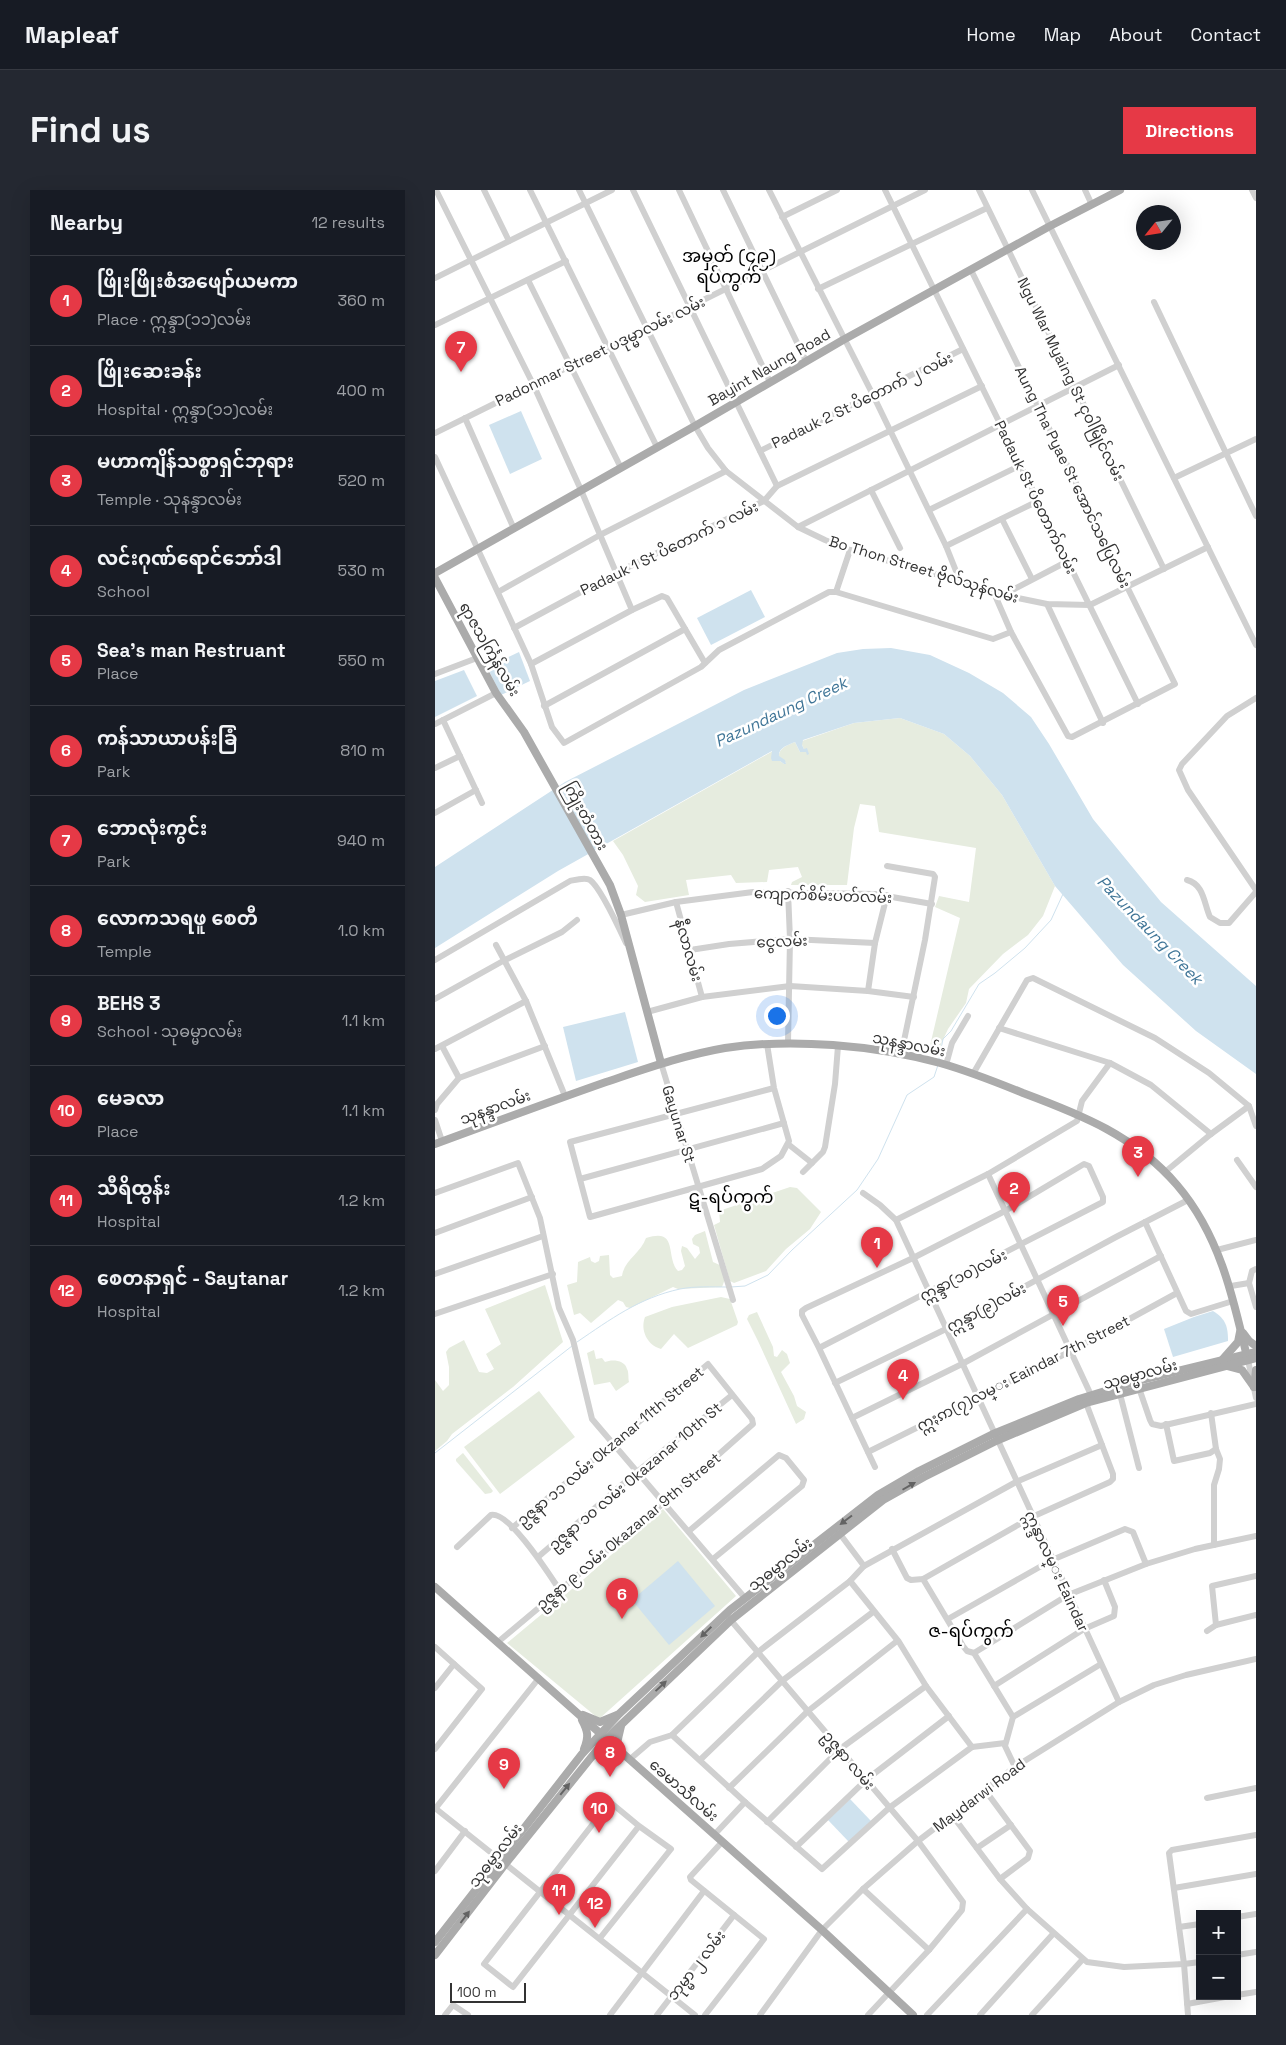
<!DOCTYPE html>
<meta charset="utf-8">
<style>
:root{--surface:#171b24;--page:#242831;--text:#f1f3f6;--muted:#9ea1a6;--line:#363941;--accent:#e63946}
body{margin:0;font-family:"Space Grotesk","Noto Sans Myanmar",sans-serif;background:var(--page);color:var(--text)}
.controls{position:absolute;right:15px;bottom:15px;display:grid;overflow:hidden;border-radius:0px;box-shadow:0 5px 20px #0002}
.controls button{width:45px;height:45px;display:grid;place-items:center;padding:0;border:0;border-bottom:1px solid var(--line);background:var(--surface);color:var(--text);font:25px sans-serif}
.compass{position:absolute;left:701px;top:15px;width:45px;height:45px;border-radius:50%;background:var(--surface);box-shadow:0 5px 20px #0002;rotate:240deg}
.scale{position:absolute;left:15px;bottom:12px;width:76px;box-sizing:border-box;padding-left:5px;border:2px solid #333;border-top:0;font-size:14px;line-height:18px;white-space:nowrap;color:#333;-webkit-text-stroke:4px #fff;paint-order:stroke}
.you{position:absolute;left:341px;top:825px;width:18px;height:18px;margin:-12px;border:4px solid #fff;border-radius:50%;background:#1a73e8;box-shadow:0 0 0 8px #1a73e833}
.badge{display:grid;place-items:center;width:32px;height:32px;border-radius:50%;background:var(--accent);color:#fff;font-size:16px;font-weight:700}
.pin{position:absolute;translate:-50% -41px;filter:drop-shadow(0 1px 2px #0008)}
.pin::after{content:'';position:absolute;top:26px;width:18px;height:15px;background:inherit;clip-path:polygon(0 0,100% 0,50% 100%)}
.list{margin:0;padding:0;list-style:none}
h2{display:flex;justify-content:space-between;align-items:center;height:65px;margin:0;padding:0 20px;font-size:21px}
h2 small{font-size:16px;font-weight:400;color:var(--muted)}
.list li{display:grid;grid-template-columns:32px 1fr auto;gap:15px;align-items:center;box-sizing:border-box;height:90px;padding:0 20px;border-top:1px solid var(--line)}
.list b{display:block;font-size:19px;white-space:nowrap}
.list p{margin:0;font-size:16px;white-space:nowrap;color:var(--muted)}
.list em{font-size:16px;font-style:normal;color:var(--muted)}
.map{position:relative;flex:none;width:821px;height:1825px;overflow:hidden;border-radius:0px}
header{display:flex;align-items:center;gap:30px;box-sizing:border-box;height:70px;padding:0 25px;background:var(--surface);border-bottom:1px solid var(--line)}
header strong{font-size:24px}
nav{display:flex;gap:28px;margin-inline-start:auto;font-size:18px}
.intro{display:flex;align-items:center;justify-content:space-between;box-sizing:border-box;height:120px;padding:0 30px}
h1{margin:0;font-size:35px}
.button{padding:12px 22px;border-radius:0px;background:var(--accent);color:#fff;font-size:18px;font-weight:700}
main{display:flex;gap:30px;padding:0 30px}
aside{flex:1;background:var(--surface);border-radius:0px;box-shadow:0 5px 20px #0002}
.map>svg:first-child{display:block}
.green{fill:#e6ecdf}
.water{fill:#cfe2ee}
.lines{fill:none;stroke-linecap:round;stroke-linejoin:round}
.stream{stroke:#cfe2ee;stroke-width:1}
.minor{stroke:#d0d0d0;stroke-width:6}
.major{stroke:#ababab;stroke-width:8}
.oneway{fill:#636363}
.labels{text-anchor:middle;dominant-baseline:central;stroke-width:5;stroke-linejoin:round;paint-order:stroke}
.street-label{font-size:15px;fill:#333;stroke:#fff}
.water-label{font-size:16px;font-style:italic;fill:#3f7597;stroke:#fff}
.quarter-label{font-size:18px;fill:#000;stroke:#fff}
</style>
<header>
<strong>Mapleaf</strong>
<nav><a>Home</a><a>Map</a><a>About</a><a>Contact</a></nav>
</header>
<div class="intro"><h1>Find us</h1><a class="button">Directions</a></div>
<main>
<aside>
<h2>Nearby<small>12 results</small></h2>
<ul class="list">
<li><span class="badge">1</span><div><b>ဖြိုးဖြိုးစံအဖျော်ယမကာ</b><p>Place · ဣန္ဒာ(၁၁)လမ်း</p></div><em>360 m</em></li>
<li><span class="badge">2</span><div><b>ဖြိုးဆေးခန်း</b><p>Hospital · ဣန္ဒာ(၁၁)လမ်း</p></div><em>400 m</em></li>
<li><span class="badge">3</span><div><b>မဟာကျိန်သစ္စာရှင်ဘုရား</b><p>Temple · သုနန္ဒာလမ်း</p></div><em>520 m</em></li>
<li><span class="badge">4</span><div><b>လင်းဂုဏ်ရောင်ဘော်ဒါ</b><p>School</p></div><em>530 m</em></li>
<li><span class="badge">5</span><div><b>Sea's man Restruant</b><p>Place</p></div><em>550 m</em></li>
<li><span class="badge">6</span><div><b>ကန်သာယာပန်းခြံ</b><p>Park</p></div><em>810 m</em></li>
<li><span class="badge">7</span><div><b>ဘောလုံးကွင်း</b><p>Park</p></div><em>940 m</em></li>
<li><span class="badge">8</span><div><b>လောကသရဖူ စေတီ</b><p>Temple</p></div><em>1.0 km</em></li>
<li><span class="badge">9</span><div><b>BEHS 3</b><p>School · သုဓမ္မာလမ်း</p></div><em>1.1 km</em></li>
<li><span class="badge">10</span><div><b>မေခလာ</b><p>Place</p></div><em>1.1 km</em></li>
<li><span class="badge">11</span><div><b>သီရိထွန်း</b><p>Hospital</p></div><em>1.2 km</em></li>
<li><span class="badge">12</span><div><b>စေတနာရှင် - Saytanar</b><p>Hospital</p></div><em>1.2 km</em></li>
</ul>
</aside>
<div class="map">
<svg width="821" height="1825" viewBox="0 0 821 1825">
<rect width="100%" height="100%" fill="#fff"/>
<g class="green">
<path d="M465,528L509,544L535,566L567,605L620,696L608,726L593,745L568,764L534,799L531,813L513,839L502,863L494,860L525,728L500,717L504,706L534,712L541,658L444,642L440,616L425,614L419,638L412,695H356L357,692L367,687L363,677L334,680L332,692L301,693L296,685L251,690L254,705L210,712L201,705L203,696L188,665L178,651L338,561L337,571H345L349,574L351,573L344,567C343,558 353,555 360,552L365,562H371L372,565L367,555V551L419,533Z"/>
<path d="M355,997L362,998L386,1022L375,1039L351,1059L331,1081L299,1093L295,1091L279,1035L285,1032L284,1021Z"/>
<path d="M270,1041L278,1072L287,1076L290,1089L287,1097L243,1099L238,1097L195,1118L191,1117L188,1112L183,1110L156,1133L145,1123L139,1125L132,1095L142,1092L143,1072L155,1067L156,1071L160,1073L164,1071L165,1066L174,1065L175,1085L178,1088L187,1086C189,1070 206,1063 211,1048C244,1037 230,1067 243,1081L247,1080L250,1076L246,1061L247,1056L252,1058L260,1069L265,1063L264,1057L258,1054L257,1049L260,1045Z"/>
<path d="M110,1095L128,1152L78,1197L17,1244L12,1251L0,1261V1190L8,1201L14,1195V1177L11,1162L14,1158L29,1150L44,1182L52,1183L59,1179L51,1164L66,1154L50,1119Z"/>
<path d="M286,1107L295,1109L303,1132L302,1135L253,1158L239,1144L226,1159C212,1155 205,1140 210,1127L237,1117Z"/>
<path d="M322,1122L338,1157L339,1166L342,1167L347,1160L352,1164L355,1173L346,1182L359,1206L362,1216L371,1222L369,1229L361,1234L323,1151L312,1129L314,1125Z"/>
<path d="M159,1160L161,1169L167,1168L170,1172C177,1169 190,1170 192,1179C194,1182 193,1188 194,1192L181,1201L175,1192L159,1195L152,1163Z"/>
<path d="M104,1201L140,1247L65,1304L29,1257Z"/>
<path d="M28,1263L58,1301L56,1303L50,1304L21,1271V1269Z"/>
<path d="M228,1319L301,1406L164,1529L72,1453L149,1389Z"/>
</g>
<g class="water">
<path d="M86,221L107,269L75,284L54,235Z"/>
<path d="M316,400L330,427L276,455L262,428Z"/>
<path d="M456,458L495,465L534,483L568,503L596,527L614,554L658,629L726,712L821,796V884L761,841L688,775L620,696L567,605L535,566L509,544L465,528L419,533L368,550L367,555L369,559L372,558L374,564L372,565L371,562H365L360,552C353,555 343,558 344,566L350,570L351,574H349L345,571H337L336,568L337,561L123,681L0,758V677L130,592L309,500L402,463L428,459Z"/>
<path d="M84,462L95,491L66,505L52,477Z"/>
<path d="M29,480L42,506L0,527V491Z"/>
<path d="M190,822L203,872L141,891L128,837Z"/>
<path d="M778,1121C791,1129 793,1137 793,1151L738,1167L729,1139L759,1127Z"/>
<path d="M243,1371L280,1416L234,1455L197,1410Z"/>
<path d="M415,1609L436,1631L414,1652L393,1630Z"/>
</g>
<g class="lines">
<g class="stream">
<path d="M504,869L508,849L516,841L544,794L560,783L590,758L616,730L628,704"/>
<path d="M296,1097L310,1096L333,1085L357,1060L422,1000L443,969L472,905L499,887L503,875"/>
<path d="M142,1152C176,1129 204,1108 245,1099C260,1096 277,1097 292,1097"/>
<path d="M0,1263L137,1156"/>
</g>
<g class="minor">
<path d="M1,0L98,194L146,300L197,420"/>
<path d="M49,0L74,51"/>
<path d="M95,0L222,257"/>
<path d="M144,0L260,236L273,258L291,281L363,337L390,350L415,360L525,391L559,403L612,414L655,415L773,357"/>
<path d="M198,0L342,296"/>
<path d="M244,0L335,192"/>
<path d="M288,0L371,171"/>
<path d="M334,0L438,205L511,356L525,391"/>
<path d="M450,0L703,514"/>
<path d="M544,0L729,379"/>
<path d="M597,0L821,455"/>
<path d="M650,0L657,15"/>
<path d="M817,0L821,8"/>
<path d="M347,27L402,0"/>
<path d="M536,80L740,494L637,547L633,546L576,442L559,403"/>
<path d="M0,88L177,0"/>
<path d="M93,90L186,278"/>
<path d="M383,99L552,18"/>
<path d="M719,112L821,326"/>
<path d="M0,135L131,71"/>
<path d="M30,228L79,339"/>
<path d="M0,243L490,0"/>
<path d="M325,261L528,159"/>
<path d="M0,267L96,474L117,537L129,553L266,477L284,460L394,402H401L558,449L576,442"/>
<path d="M739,288L821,249"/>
<path d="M436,300L465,358"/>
<path d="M494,320L586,275"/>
<path d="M567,329L597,389"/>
<path d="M363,337L684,175"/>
<path d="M511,356L603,311"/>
<path d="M63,402L165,345L291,281"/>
<path d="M401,402L415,360"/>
<path d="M568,405L633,371"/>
<path d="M612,414L668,533"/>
<path d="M79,438L181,383L329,311L342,296L547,196"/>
<path d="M96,474L197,420L227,406L232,408L270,473"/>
<path d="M0,484L42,468"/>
<path d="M821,508L792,526L747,574L744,580L753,600L821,700"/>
<path d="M109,516L250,439"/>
<path d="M8,530L47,613"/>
<path d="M0,534L61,503"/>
<path d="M0,578L25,566"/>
<path d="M0,623L41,600"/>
<path d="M452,676L498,684L500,687L490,750L466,865"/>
<path d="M752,690C769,694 769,714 775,727L785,733H794L821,702"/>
<path d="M353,701L355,749L353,853"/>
<path d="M241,712L267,807"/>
<path d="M186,725L241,712L318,702L440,704L497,714"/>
<path d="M61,755L91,811L130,906"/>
<path d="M255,760L294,754L355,749L440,753"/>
<path d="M0,770L135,691C140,690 150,687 155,690C165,697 185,740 191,753"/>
<path d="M433,801L440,753L452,705"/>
<path d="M0,809L68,771L127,742L142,730"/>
<path d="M212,822L267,807L355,796L433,801L479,807"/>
<path d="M564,838L675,873L716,895L776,944"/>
<path d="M332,854L339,898L354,951L346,966L327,979L155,1027L135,952L339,898"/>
<path d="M7,856L24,888"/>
<path d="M0,859L91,811"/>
<path d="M226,873L298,1110"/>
<path d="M511,875L517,853L533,826"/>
<path d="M538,884L592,790L598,788L720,848L774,883L814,916L821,936"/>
<path d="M0,920L2,914L24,888L110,856"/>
<path d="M0,930L7,951"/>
<path d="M353,954L377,973"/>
<path d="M802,970L821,997"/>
<path d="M368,982L388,962L390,957L400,894L403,856"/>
<path d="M730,982L776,944L814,916"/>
<path d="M553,984L656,1205"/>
<path d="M145,989L349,933"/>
<path d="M0,1003L83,973L105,1028L124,1118L138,1150L157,1229L310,1408"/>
<path d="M428,1003L445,1015L461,1030L684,1512"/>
<path d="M461,1030L553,984L642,931L647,911L675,873"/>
<path d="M710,1032L751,1121L756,1124L798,1111"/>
<path d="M0,1043L97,1007"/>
<path d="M782,1060L821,1050"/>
<path d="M821,1079L817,1081L814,1093L821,1117"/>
<path d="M0,1084L108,1046"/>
<path d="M796,1096L814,1093"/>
<path d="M0,1124L118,1084"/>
<path d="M384,1158L668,1012V1007L654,976L649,974L570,1021L478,1068L371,1118L367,1121V1125L384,1158L440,1277"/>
<path d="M813,1170L821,1208"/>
<path d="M400,1193L511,1139L681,1047L753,1010"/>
<path d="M704,1198L715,1230L717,1234L726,1236L821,1214"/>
<path d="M685,1204L704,1278"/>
<path d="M776,1223L781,1259L785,1269L784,1279L779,1295V1355"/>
<path d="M417,1228L527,1174L726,1066"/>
<path d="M731,1234L739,1271L775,1263L781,1259"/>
<path d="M433,1262L636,1161L742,1103"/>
<path d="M254,1341L344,1265L351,1268L369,1290L367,1296L278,1369"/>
<path d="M405,1344L429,1376"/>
<path d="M22,1357L56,1325C74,1321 114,1384 124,1399"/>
<path d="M457,1359L472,1388L476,1390L488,1389L597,1327L675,1292L678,1289V1284L651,1213"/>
<path d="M103,1367L203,1281L297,1205"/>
<path d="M488,1389L528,1456L532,1461L539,1463L578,1527"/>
<path d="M415,1391L464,1452L491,1496L537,1557"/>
<path d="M293,1427L483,1651L528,1712L527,1720L494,1760L433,1825"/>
<path d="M513,1429L617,1370L690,1339L698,1342L711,1374"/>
<path d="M781,1435L821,1425"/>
<path d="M772,1441L781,1435L777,1396L821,1386"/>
<path d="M63,1452L230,1312L318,1234L317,1229L273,1174L77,1338"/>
<path d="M0,1457L47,1499L0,1559"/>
<path d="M539,1463L633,1405L711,1374L760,1359L821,1346"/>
<path d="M559,1496L649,1439L679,1426L680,1417L669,1390"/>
<path d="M0,1498L19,1474"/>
<path d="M578,1527L666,1474"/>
<path d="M578,1527L570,1556L580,1577"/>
<path d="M237,1545L310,1612L387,1679L454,1618L537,1557"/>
<path d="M537,1557L570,1553"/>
<path d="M194,1570L215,1552L237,1545L323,1462L415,1391L429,1376L581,1292L667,1255"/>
<path d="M265,1570L347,1491L438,1422"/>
<path d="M294,1598L373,1521L462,1451"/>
<path d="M550,1600L595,1661L593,1668L565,1689"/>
<path d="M772,1608L821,1598"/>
<path d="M0,1618L260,1825"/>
<path d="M0,1619L104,1488"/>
<path d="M517,1625L565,1689L592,1719L652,1772L689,1777L749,1774L765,1772"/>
<path d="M332,1632L405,1559L491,1496"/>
<path d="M279,1645L310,1612"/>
<path d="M361,1657L431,1590L514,1526"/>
<path d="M542,1658L576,1635"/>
<path d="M0,1681L30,1641"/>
<path d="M739,1698L821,1684"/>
<path d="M428,1699L494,1760"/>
<path d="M802,1727L821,1724"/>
<path d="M744,1737L765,1734"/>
<path d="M165,1748L236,1659L204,1636L175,1612L49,1774L78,1797L204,1636"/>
<path d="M802,1765L821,1762"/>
<path d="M802,1805L821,1802"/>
<path d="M752,1814L795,1806"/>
<path d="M10,1825L18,1815L33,1825"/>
<path d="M175,1825L269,1701"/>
<path d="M222,1825L299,1725"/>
<path d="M270,1825L329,1749L256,1690L255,1687L287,1652"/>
<path d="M325,1825L387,1740L428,1699L483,1651L580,1577L684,1512L719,1495L751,1485L821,1469"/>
<path d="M492,1825L592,1719"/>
<path d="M545,1825L618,1744"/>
<path d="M597,1825L648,1769"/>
<path d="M753,1825L749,1774L734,1663L737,1660L821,1645"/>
</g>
<g class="major">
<path d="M0,383L260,236L408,150L615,36L685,0"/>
<path d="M0,388L61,503L89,542L175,695L186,725L226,873"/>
<path d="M0,954C57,933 114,912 171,892C210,879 249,865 290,858C357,848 439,855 505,873C533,881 561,892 588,903C647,925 700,946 742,995C784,1044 798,1106 812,1167"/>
<path d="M808,1143L814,1151L821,1156"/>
<path d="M788,1169L803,1152L805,1142"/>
<path d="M792,1176L807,1180L819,1197"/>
<path d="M819,1197L821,1180"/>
<path d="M0,1397L387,1740L478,1825"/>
<path d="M148,1525L165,1532L182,1525"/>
<path d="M147,1530C153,1541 154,1547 149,1559"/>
<path d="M185,1561L182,1553L186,1536"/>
<path d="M160,1565C168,1560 175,1559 184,1563"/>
<path d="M0,1752L147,1564L184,1524L295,1420L443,1305L484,1281L558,1244L644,1209L706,1190L821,1162"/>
<path d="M0,1765L71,1673L171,1549L296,1430L448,1310L489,1287L561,1251L651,1213L821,1168"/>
</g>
</g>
<defs><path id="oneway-solid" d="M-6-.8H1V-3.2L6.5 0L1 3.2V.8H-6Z" transform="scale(1.25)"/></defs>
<g class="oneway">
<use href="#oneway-solid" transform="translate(474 1296) rotate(-30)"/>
<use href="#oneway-solid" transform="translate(411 1330) rotate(143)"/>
<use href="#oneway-solid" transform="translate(271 1442) rotate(136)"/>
<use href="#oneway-solid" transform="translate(226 1496) rotate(-43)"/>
<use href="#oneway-solid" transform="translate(130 1599) rotate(-51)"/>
<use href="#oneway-solid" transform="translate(30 1727) rotate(-53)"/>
</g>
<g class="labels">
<g class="street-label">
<text transform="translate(165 161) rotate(-26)">Padonmar Street ပဒုမ္မာလမ်း လမ်း</text>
<text transform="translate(334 177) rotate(-30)">Bayint Naung Road</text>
<text transform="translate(636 189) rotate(64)">Ngu War Myaing St ငုဝါမြိုင်လမ်း</text>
<text transform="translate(427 210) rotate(-26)">Padauk 2 St ပိတောက် ၂ လမ်း</text>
<text transform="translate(638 287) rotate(64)">Aung Tha Pyae St အောင်သပြေလမ်း</text>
<text transform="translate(601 307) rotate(64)">Padauk St ပိတောက်လမ်း</text>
<text transform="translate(234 358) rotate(-26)">Padauk 1 St ပိတောက် ၁ လမ်း</text>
<text transform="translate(489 379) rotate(17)">Bo Thon Street ဗိုလ်သုန်လမ်း</text>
<text transform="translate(55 459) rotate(60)">ရာဇသင်္ကြန်လမ်း</text>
<text transform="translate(151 626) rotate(61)">ကြိုးတံတား</text>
<text transform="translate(388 705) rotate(2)">ကျောက်စိမ်းပတ်လမ်း</text>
<text transform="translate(347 751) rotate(-2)">ငွေလမ်း</text>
<text transform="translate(254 760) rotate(74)">နီလာလမ်း</text>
<text transform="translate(474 854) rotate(11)">သုနန္ဒာလမ်း</text>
<text transform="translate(60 917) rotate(-20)">သုနန္ဒာလမ်း</text>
<text transform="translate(244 934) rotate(73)">Gayunar St</text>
<text transform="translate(528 1085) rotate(-27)">ဣန္ဒာ(၁၀)လမ်း</text>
<text transform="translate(551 1117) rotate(-28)">ဣန္ဒာ(၉)လမ်း</text>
<text transform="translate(588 1183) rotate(-27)">ဣႏၵာ(၇)လမ္း Eaindar 7th Street</text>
<text transform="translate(705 1184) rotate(-15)">သုဓမ္မာလမ်း</text>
<text transform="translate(175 1256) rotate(-40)">ဥဇ္ဇနာ ၁၁ လမ်း Okzanar 11th Street</text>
<text transform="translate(200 1286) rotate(-40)">ဥဇ္ဇနာ ၁၀ လမ်း Okazanar 10th St</text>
<text transform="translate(193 1341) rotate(-40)">ဥဇ္ဇနာ ၉ လမ်း Okazanar 9th Street</text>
<text transform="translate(345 1374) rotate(-38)">သုဓမ္မာလမ်း</text>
<text transform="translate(622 1381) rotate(65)">ဣန္ဒာလမ္း Eaindar</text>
<text transform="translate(414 1570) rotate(50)">ဥဇ္ဇနာ လမ်း</text>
<text transform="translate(249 1600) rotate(41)">ခေမာသီလမ်း</text>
<text transform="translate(544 1605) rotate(-37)">Maydarwi Road</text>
<text transform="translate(60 1665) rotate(-52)">သုဓမ္မာလမ်း</text>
<text transform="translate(261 1775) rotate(-52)">ဘုမ္မာ ၂ လမ်း</text>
</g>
<g class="water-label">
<text transform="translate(346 522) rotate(-25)">Pazundaung Creek</text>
<text transform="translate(715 740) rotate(46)">Pazundaung Creek</text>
</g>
<g class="quarter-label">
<text x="294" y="65">အမှတ် (၄၉)<tspan x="294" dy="21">ရပ်ကွက်</tspan></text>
<text x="296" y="1006">ဋ-ရပ်ကွက်</text>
<text x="536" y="1440">ဇ-ရပ်ကွက်</text>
</g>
</g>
</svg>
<div class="controls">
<button>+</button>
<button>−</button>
</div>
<svg class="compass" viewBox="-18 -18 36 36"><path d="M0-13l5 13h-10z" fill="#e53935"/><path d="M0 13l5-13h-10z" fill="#9ea1a6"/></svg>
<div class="scale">100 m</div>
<div class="you"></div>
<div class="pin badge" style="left:442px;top:1078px">1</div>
<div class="pin badge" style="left:579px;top:1023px">2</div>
<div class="pin badge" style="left:703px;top:987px">3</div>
<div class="pin badge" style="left:468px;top:1210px">4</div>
<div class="pin badge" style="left:628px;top:1136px">5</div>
<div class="pin badge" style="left:187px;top:1429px">6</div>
<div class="pin badge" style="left:26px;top:182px">7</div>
<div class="pin badge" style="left:175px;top:1587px">8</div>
<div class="pin badge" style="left:69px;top:1599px">9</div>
<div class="pin badge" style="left:164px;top:1643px">10</div>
<div class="pin badge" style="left:124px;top:1725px">11</div>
<div class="pin badge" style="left:160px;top:1738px">12</div>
</div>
</main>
